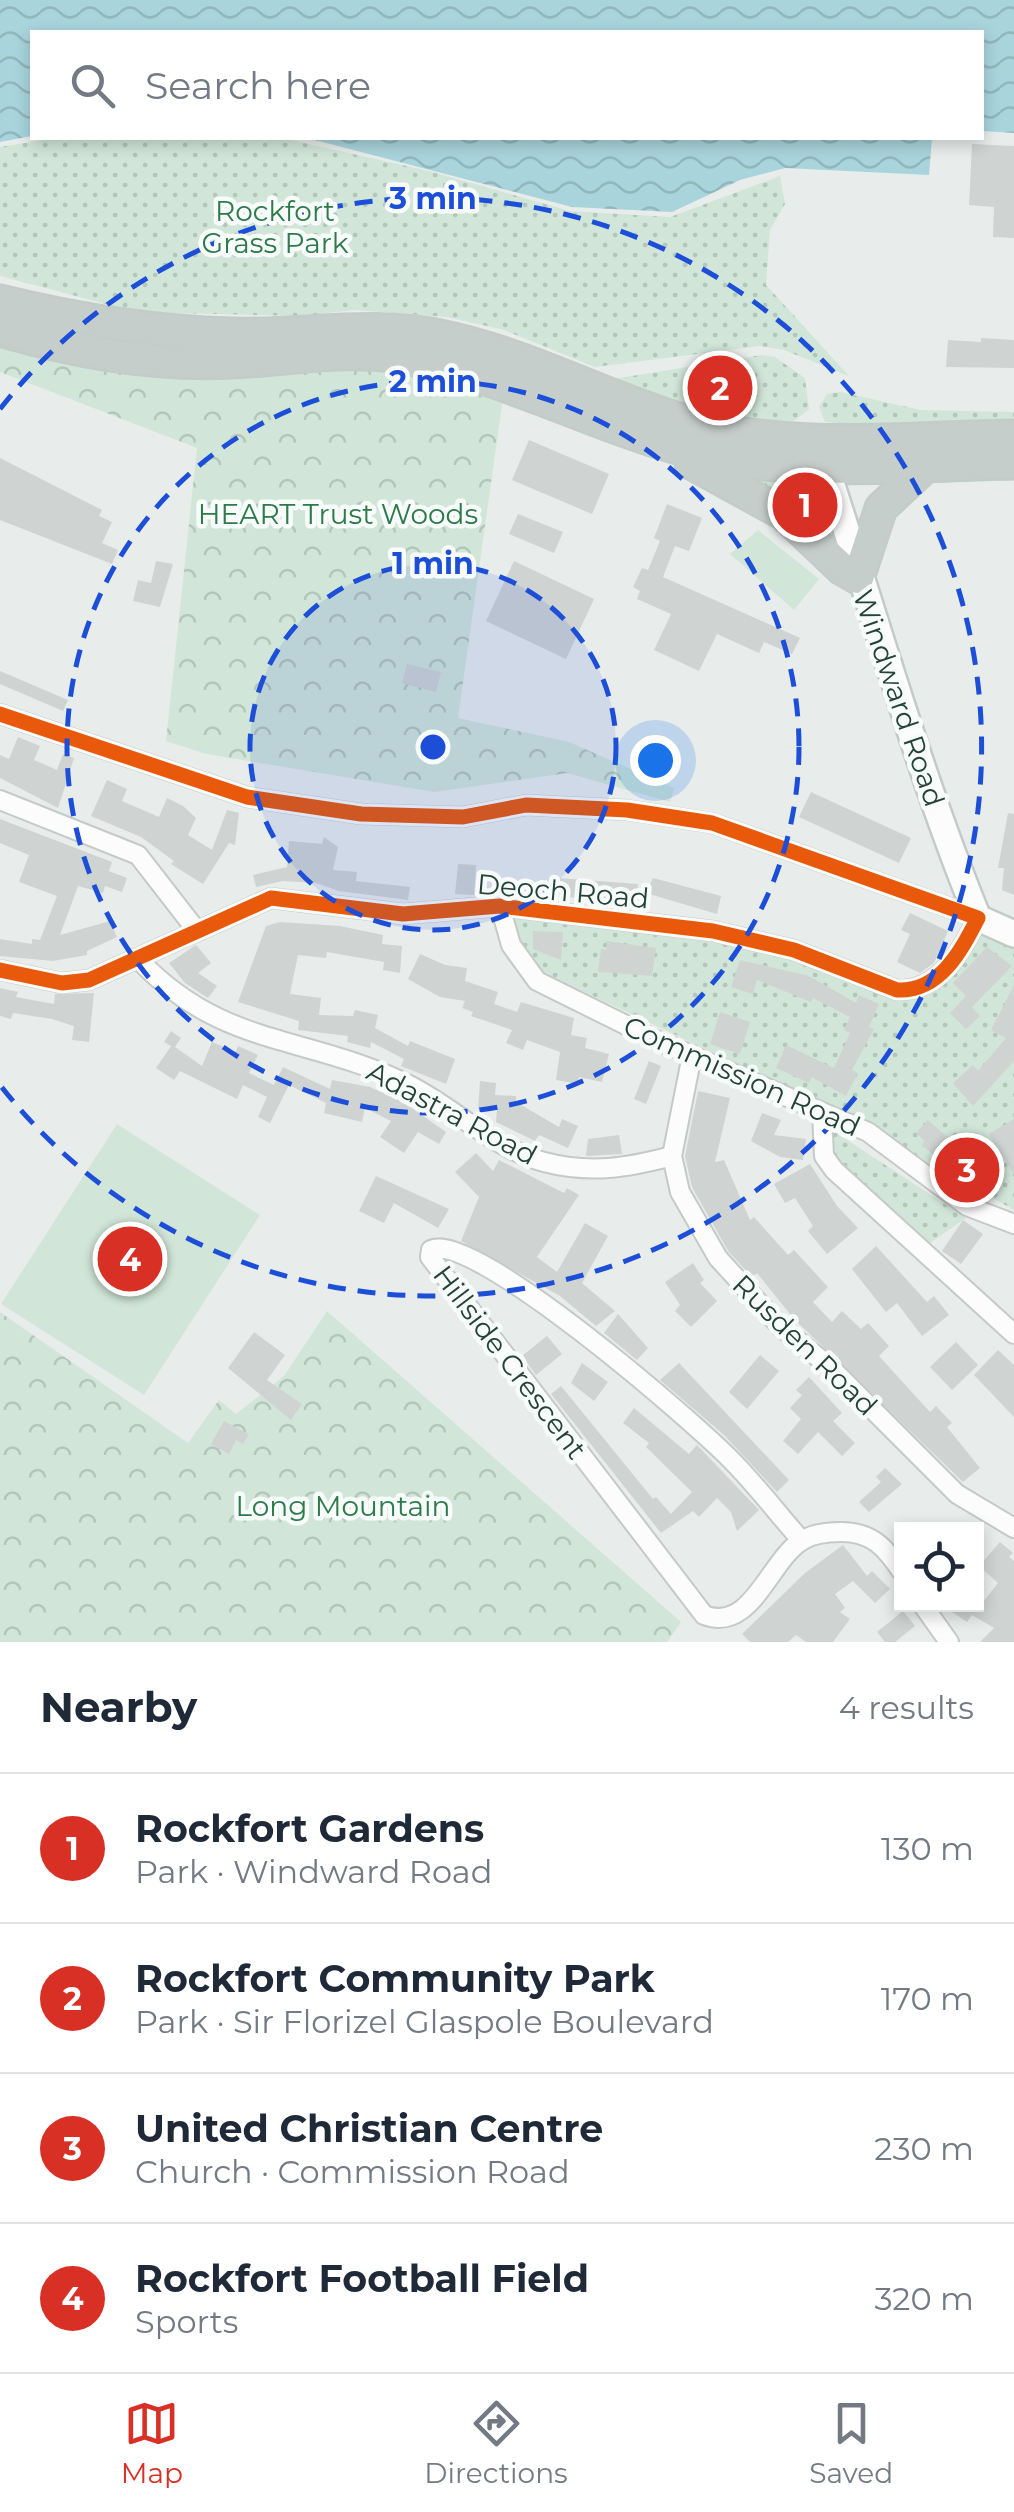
<!DOCTYPE html>
<meta charset="utf-8">
<style>
:root{--surface:#fff;--page:#f2f2f3;--text:#1f2937;--muted:#747a83;--line:#e0e1e3;--accent:#d93025}
body{margin:0;font-family:Montserrat,sans-serif;background:var(--page);color:var(--text)}
.controls{position:absolute;right:30px;bottom:30px;display:grid;overflow:hidden;border-radius:0px;box-shadow:0 5px 15px #0003}
.controls button{width:90px;height:90px;display:grid;place-items:center;padding:0;border:0;border-bottom:2px solid var(--line);background:var(--surface);color:var(--text);font:50px sans-serif}
.you{position:absolute;left:655px;top:760px;width:35px;height:35px;margin:-25px;border:8px solid #fff;border-radius:50%;background:#1a73e8;box-shadow:0 0 0 15px #1a73e833}
.badge{display:grid;place-items:center;width:65px;height:65px;border-radius:50%;background:var(--accent);color:#fff;font-size:32px;font-weight:700}
.pin{position:absolute;translate:-50% -50%;border:5px solid #fff;box-shadow:0 2px 10px #0006}
.list{margin:0;padding:0;list-style:none}
h2{display:flex;justify-content:space-between;align-items:center;height:130px;margin:0;padding:0 40px;font-size:42px}
h2 small{font-size:32px;font-weight:400;color:var(--muted)}
.list li{display:grid;grid-template-columns:65px 1fr auto;gap:30px;align-items:center;box-sizing:border-box;height:150px;padding:0 40px;border-top:2px solid var(--line)}
.list b{display:block;font-size:38px;white-space:nowrap}
.list p{margin:0;font-size:32px;white-space:nowrap;color:var(--muted)}
.list em{font-size:32px;font-style:normal;color:var(--muted)}
.icon{flex:none;width:55px;height:55px;fill:none;stroke:currentColor;stroke-width:2;stroke-linecap:round;stroke-linejoin:round}
.map{position:relative;flex:none;width:1014px;height:1642px;overflow:hidden}
.search{position:absolute;background:var(--surface);box-shadow:0 5px 15px #0003;left:30px;right:30px;top:30px;height:110px;display:flex;align-items:center;gap:25px;box-sizing:border-box;padding:0 35px;border-radius:0px;color:var(--muted);font-size:38px}
.sheet{height:730px;background:var(--surface)}
nav{display:flex;justify-content:space-around;align-items:center;box-sizing:border-box;height:140px;border-top:2px solid var(--line);background:var(--surface);font-size:28px;color:var(--muted)}
nav a{display:grid;justify-items:center;gap:5px}
nav .on{color:var(--accent)}
.map>svg:first-child{display:block}
.grass{fill:#d1e6d8}
.forest{fill:url(#forest-crowns)}
.park{fill:url(#park-dots)}
.water{fill:url(#water-waves)}
.building{fill:#cfd4d2}
.lines{fill:none;stroke-linecap:round;stroke-linejoin:round}
.minor-casing{stroke:#c5cac8;stroke-width:22}
.secondary-casing{stroke:#c3cbc8;stroke-width:30}
.trunk-casing{stroke:#c3ccc9;stroke-width:35}
.minor{stroke:#fcfcfc;stroke-width:18}
.secondary{stroke:#fcfcfc;stroke-width:25}
.trunk{stroke:#c6cecc;stroke-width:30}
.cycleway-casing{stroke:#f7fbf9;stroke-width:21}
.cycleway{stroke:#e8590c;stroke-width:15}
.ring{fill:none;stroke:#1d4ed8;stroke-width:5;stroke-dasharray:18 12}
.labels{text-anchor:middle;dominant-baseline:central;stroke-width:9;stroke-linejoin:round;paint-order:stroke}
.park-label{font-size:28px;fill:#2d7a4b;stroke:#f7fbf9}
.street-label{font-size:28px;fill:#24423a;stroke:#f7fbf9}
.centre{fill:#1d4ed8;stroke:#f7fbf9;stroke-width:5}
.ring-label{font-size:30px;text-anchor:middle;font-weight:bold;fill:#1d4ed8;stroke:#f7fbf9;stroke-width:9;stroke-linejoin:round;paint-order:stroke}
</style>
<div class="map">
<svg width="1014" height="1642" viewBox="0 0 1014 1642">
<defs>
<pattern id="forest-crowns" width="20" height="18" patternUnits="userSpaceOnUse" patternTransform="scale(2.5)"><rect width="20" height="18" fill="#d1e6d8"/><path d="M2 6a3 3 0 1 1 6 0M12 15a3 3 0 1 1 6 0" fill="none" stroke="#b3c6ba"/></pattern>
<pattern id="park-dots" width="8" height="8" patternUnits="userSpaceOnUse" patternTransform="scale(2.5)"><rect width="8" height="8" fill="#d1e6d8"/><path d="M2 2h.1M6 6h.1" fill="none" stroke="#b3c6ba" stroke-width="1.8" stroke-linecap="round"/></pattern>
<pattern id="water-waves" width="16" height="10" patternUnits="userSpaceOnUse" patternTransform="scale(2.5)"><rect width="16" height="10" fill="#a9d4db"/><path d="M0 5q4-4 8 0t8 0" fill="none" stroke="#91b7bd"/></pattern>
</defs>
<rect width="100%" height="100%" fill="#e8edeb"/>
<g class="grass">
<path d="M758,530L819,579L794,610L730,554Z"/>
<path d="M117,1124L260,1215L144,1395L1,1304Z"/>
</g>
<g class="forest">
<path d="M0,339L165,378L210,380L313,367L405,366L503,398L458,718L569,742L674,788L670,802L567,773L434,792L206,754L166,741L197,448L0,372Z"/>
<path d="M327,1311L681,1622L667,1642H0V1312L188,1443L219,1400L236,1414L284,1376Z"/>
</g>
<g class="park">
<path d="M55,138H282L429,171L570,211L670,217L780,176L785,204L770,230L766,285L849,376L784,350L760,346L595,367L504,330L447,317L354,310L299,316L136,312L0,276V147Z"/>
<path d="M762,355L775,357L805,378L809,409L787,427L658,399L613,379Z"/>
<path d="M840,392L921,410L1014,412V423L883,428L825,422L819,407L827,394Z"/>
<path d="M692,457L812,473L847,568Z"/>
<path d="M507,912L761,949L892,997L913,995L978,918L1014,935V1210L829,1107L535,969Z"/>
<path d="M832,1130L966,1218L927,1245L829,1158Z"/>
</g>
<g class="water">
<path d="M0,0H1014V133L982,131V32H32V136L0,142Z"/>
<path d="M307,138H932L929,175L785,168L740,180L672,212L572,207Z"/>
</g>
<g class="building">
<path d="M972,144L1014,146V238L993,237L994,207L969,205Z"/>
<path d="M981,338L1014,340V368L946,367L948,340L981,342Z"/>
<path d="M529,440L609,474L592,514L512,480Z"/>
<path d="M0,458L102,510L99,516L112,522L102,543L118,550L112,564L0,520Z"/>
<path d="M667,504L702,518L689,551L675,546L663,577L800,638L792,654L764,642L759,653L717,634L699,671L654,650L671,614L637,599L640,591L633,587L642,568L648,570L660,541L654,538Z"/>
<path d="M518,514L563,532L554,553L509,534Z"/>
<path d="M156,561L173,564L160,607L133,601L138,580L151,583Z"/>
<path d="M514,561L594,599L566,659L486,621Z"/>
<path d="M407,664L441,672L436,692L402,683Z"/>
<path d="M0,671L68,700L63,711L0,684Z"/>
<path d="M18,737L40,746L34,760L57,770L63,754L74,758L58,808L0,778V755L9,759Z"/>
<path d="M107,780L127,789L122,801L159,817L167,798L183,806L196,818L188,835L212,850L227,810L239,813L235,845L229,843L203,884L171,864L174,861L141,837L91,816Z"/>
<path d="M811,792L911,838L899,863L799,817Z"/>
<path d="M1008,813L1014,814V895L1002,890L1004,868H998Z"/>
<path d="M0,819L112,862L109,871L127,878L122,892L105,886L103,893L78,886L60,935L110,921L117,937L87,951V955L53,961L0,956V939L32,944V939L40,940L57,896L19,882L29,855L0,843Z"/>
<path d="M324,837L338,847L333,870L357,872L356,881L410,887L408,900L339,891L316,883L283,881L256,887L253,875L287,867L289,841L322,844Z"/>
<path d="M458,864L476,865L474,895L455,894Z"/>
<path d="M558,878L638,884L637,899L556,897Z"/>
<path d="M653,878L721,896L717,914L646,893Z"/>
<path d="M910,913L948,931L934,963L920,973L897,962L910,934L901,930Z"/>
<path d="M280,922L340,926L383,935L382,944L402,946L400,973L383,970L384,962L327,952L326,958L298,955L290,994L321,998L319,1015L353,1016L355,1010L378,1015L375,1028L408,1046L410,1041L455,1059L446,1084L401,1066L404,1059L371,1042L370,1048L347,1042L348,1036L298,1030L299,1021L238,1002L266,926Z"/>
<path d="M533,931L563,932L561,960L533,949Z"/>
<path d="M607,941L656,948L652,976L598,972L601,949L606,950Z"/>
<path d="M196,945L211,963L198,973L217,986L208,998L185,983L169,963Z"/>
<path d="M987,947L1012,966L972,1007L980,1016L966,1029L950,1013L966,996L953,983Z"/>
<path d="M420,954L445,965L467,968L465,981L498,992L494,1004L517,1012L521,1002L574,1018L571,1035L587,1038L585,1048L609,1054L602,1082L579,1077L578,1084L556,1080L560,1052L527,1040L523,1050L506,1043L512,1030L471,1016L473,1012L462,1008L465,1001L440,997L408,979Z"/>
<path d="M740,960L809,976L856,1003L859,995L879,1004L869,1027L874,1029L852,1070L858,1073L846,1096L812,1077L809,1083L776,1068L786,1045L834,1068L850,1033L844,1030L850,1017L813,998L811,1002L757,980L753,994L731,987Z"/>
<path d="M1014,985V1061L973,1106L953,1083L973,1065L978,1071L1006,1038L991,1030Z"/>
<path d="M0,988L18,992L16,997L54,1004L55,994L94,993L89,1042L72,1040L74,1026L52,1019L13,1013L11,1019L0,1016Z"/>
<path d="M720,1012L750,1022L740,1054L710,1044Z"/>
<path d="M171,1031L181,1038L175,1047L202,1066L212,1042L236,1052L238,1046L258,1055L249,1073L274,1085L283,1067L330,1089L332,1080L370,1087L403,1102L446,1132L439,1144L418,1132L404,1153L380,1137L391,1121L365,1108L362,1122L324,1113L326,1103L289,1085L270,1123L258,1117L267,1097L243,1085L237,1099L180,1071L174,1080L156,1068L171,1046L164,1042Z"/>
<path d="M649,1061L661,1066L646,1104L634,1099Z"/>
<path d="M480,1081L496,1083L495,1095L516,1096V1102L559,1127L562,1119L578,1126L568,1148L539,1135L535,1141L496,1122L497,1110L478,1109Z"/>
<path d="M698,1091L730,1098L715,1162L724,1160L750,1220L754,1217L788,1255L794,1250L828,1287L813,1302L832,1322L842,1311L861,1329L868,1323L889,1346L879,1356L930,1412L936,1406L952,1423L947,1427L980,1468L963,1482L794,1319L757,1273L752,1277L728,1251L692,1187L685,1156Z"/>
<path d="M762,1113L781,1120L774,1135L806,1139L803,1160L780,1157L751,1141Z"/>
<path d="M1014,1119V1175L989,1134Z"/>
<path d="M928,1120L953,1142L950,1145L992,1174L979,1193L922,1145L925,1141L916,1133Z"/>
<path d="M619,1135L622,1154L586,1156L588,1139Z"/>
<path d="M476,1153L493,1171L499,1160L564,1193L567,1188L579,1195L537,1257L557,1272L585,1223L608,1236L582,1283L615,1311L596,1326L560,1296L461,1241L479,1197L455,1172Z"/>
<path d="M810,1164L837,1206L858,1228L827,1254L808,1231L813,1226L795,1198L785,1203L774,1184Z"/>
<path d="M376,1176L449,1209L438,1228L394,1203L384,1223L359,1211Z"/>
<path d="M963,1220L983,1234L961,1264L942,1251Z"/>
<path d="M876,1246L927,1302L934,1296L949,1315L922,1336L897,1303L886,1312L852,1269Z"/>
<path d="M693,1263L704,1280L700,1283L717,1301L691,1327L675,1311L680,1305L665,1282Z"/>
<path d="M618,1314L648,1348L637,1360L604,1333Z"/>
<path d="M254,1332L285,1355L267,1380L302,1404L291,1420L228,1368Z"/>
<path d="M547,1336L562,1354L536,1375L522,1356Z"/>
<path d="M956,1342L978,1365L952,1390L930,1367Z"/>
<path d="M998,1350L1014,1365V1417L974,1375Z"/>
<path d="M760,1355L779,1371L747,1409L729,1392Z"/>
<path d="M582,1363L608,1382L594,1401L571,1383Z"/>
<path d="M679,1363L789,1480L777,1492L724,1435L660,1380Z"/>
<path d="M809,1377L842,1413L833,1421L855,1443L842,1456L818,1432L798,1454L783,1441L801,1419L790,1408L802,1395L796,1390Z"/>
<path d="M561,1386L653,1499L656,1497L671,1514L692,1492L646,1447L649,1443L623,1423L634,1408L689,1454L697,1445L759,1510L737,1531L731,1512L717,1498L699,1517L693,1511L661,1533L551,1394Z"/>
<path d="M224,1421L249,1434L243,1444L236,1440L229,1454L211,1444Z"/>
<path d="M885,1468L902,1484L869,1512L859,1502L881,1482L876,1477Z"/>
<path d="M1000,1542L1013,1553L1009,1557L1014,1561V1642H980L994,1628L972,1615L967,1622L940,1604H976V1597L983,1602L998,1583L979,1566Z"/>
<path d="M843,1545L867,1576L872,1571L890,1589L875,1603L853,1581L835,1594L845,1608L840,1612L850,1619L833,1642H806L796,1635L788,1642H750L742,1634L805,1573Z"/>
<path d="M903,1611L915,1626L895,1642H885L877,1632Z"/>
</g>
<g class="lines">
<defs>
<g id="minor">
<path d="M0,714L247,797L361,814L463,817L526,805L627,810L712,823L978,918C961,951 940,992 897,990L794,950L713,931L500,906L403,914L271,898L89,980L62,983L0,970"/>
<path d="M0,800L138,855L197,931"/>
<path d="M500,906L511,945L537,981L652,1038L868,1132L967,1206L1014,1224"/>
<path d="M138,959C222,1048 304,1034 405,1083C452,1105 493,1149 544,1162C590,1174 627,1168 672,1156"/>
<path d="M692,1055L672,1156L680,1192L718,1258L780,1326L831,1368L957,1494L1014,1528"/>
<path d="M822,1113L824,1156L834,1170L1014,1334"/>
<path d="M801,1540C779,1515 759,1489 736,1465C702,1428 471,1228 431,1250L430,1257L704,1615C752,1634 770,1558 803,1540C813,1534 829,1532 841,1532C872,1532 885,1547 902,1572"/>
<path d="M922,1604L949,1642"/>
</g>
<path id="secondary" d="M821,452C873,608 916,766 978,918L1014,934"/>
<g id="trunk">
<path d="M0,301C77,320 153,332 233,334C304,336 373,321 445,337C529,355 606,398 688,422C791,452 909,437 1014,436"/>
<path d="M0,330C75,352 153,366 232,362C284,360 340,349 392,356C495,371 588,424 688,451C793,478 907,465 1014,463"/>
<path d="M691,463L784,514L842,569L858,578L881,508L927,465"/>
</g>
</defs>
<use href="#minor" class="minor-casing"/>
<use href="#secondary" class="secondary-casing"/>
<use href="#trunk" class="trunk-casing"/>
<use href="#minor" class="minor"/>
<use href="#secondary" class="secondary"/>
<use href="#trunk" class="trunk"/>
<defs>
<path id="cycleway" d="M0,714L247,797L361,814L463,817L526,805L627,810L712,823L978,918C961,951 940,992 897,990L794,950L713,931L500,906L403,914L271,898L89,980L62,983L0,970"/>
</defs>
<use href="#cycleway" class="cycleway-casing"/>
<use href="#cycleway" class="cycleway"/>
</g>
<circle cx="433" cy="747" r="183" fill="#1d4ed8" fill-opacity=".12"/>
<g class="ring">
<circle cx="433" cy="747" r="183"/>
<circle cx="433" cy="747" r="366"/>
<path d="M0 409A549 549 0 1 1 0 1085"/>
</g>
<g class="labels">
<g class="park-label">
<text x="275" y="211">Rockfort<tspan x="275" dy="32">Grass Park</tspan></text>
<text x="338" y="514">HEART Trust Woods</text>
<text x="343" y="1506">Long Mountain</text>
</g>
<g class="street-label">
<text transform="translate(899 698) rotate(71)">Windward Road</text>
<text transform="translate(563 891) rotate(5)">Deoch Road</text>
<text transform="translate(742 1076) rotate(24)">Commission Road</text>
<text transform="translate(452 1113) rotate(28)">Adastra Road</text>
<text transform="translate(805 1345) rotate(44)">Rusden Road</text>
<text transform="translate(510 1362) rotate(53)">Hillside Crescent</text>
</g>
</g>
<circle cx="433" cy="747" r="15" class="centre"/>
<g class="ring-label">
<text x="433" y="209">3 min</text>
<text x="433" y="392">2 min</text>
<text x="433" y="574">1 min</text>
</g>
</svg>
<div class="controls">
<button><svg class="icon" aria-label="locate" viewBox="0 0 24 24"><circle cx="12" cy="12" r="6"/><path d="M12 2v4M12 18v4M2 12h4M18 12h4"/></svg></button>
</div>
<div class="you"></div>
<div class="pin badge" style="left:805px;top:505px">1</div>
<div class="pin badge" style="left:720px;top:388px">2</div>
<div class="pin badge" style="left:967px;top:1170px">3</div>
<div class="pin badge" style="left:130px;top:1259px">4</div>
<div class="search"><svg class="icon" aria-label="search" viewBox="0 0 24 24"><circle cx="10" cy="10" r="6"/><path d="M15 15l6 6"/></svg>Search here</div>
</div>
<section class="sheet">
<h2>Nearby<small>4 results</small></h2>
<ul class="list">
<li><span class="badge">1</span><div><b>Rockfort Gardens</b><p>Park · Windward Road</p></div><em>130 m</em></li>
<li><span class="badge">2</span><div><b>Rockfort Community Park</b><p>Park · Sir Florizel Glaspole Boulevard</p></div><em>170 m</em></li>
<li><span class="badge">3</span><div><b>United Christian Centre</b><p>Church · Commission Road</p></div><em>230 m</em></li>
<li><span class="badge">4</span><div><b>Rockfort Football Field</b><p>Sports</p></div><em>320 m</em></li>
</ul>
</section>
<nav>
<a class="on"><svg class="icon" aria-label="map" viewBox="0 0 24 24"><path d="M3 6l6-2 6 2 6-2v14l-6 2-6-2-6 2zM9 4v14M15 6v14"/></svg>Map</a>
<a><svg class="icon" aria-label="directions" viewBox="0 0 24 24"><path d="M12 3l9 9-9 9-9-9zM9 14v-3h6M13 9l2 2-2 2"/></svg>Directions</a>
<a><svg class="icon" aria-label="saved" viewBox="0 0 24 24"><path d="M7 4h10v16l-5-4-5 4z"/></svg>Saved</a>
</nav>
